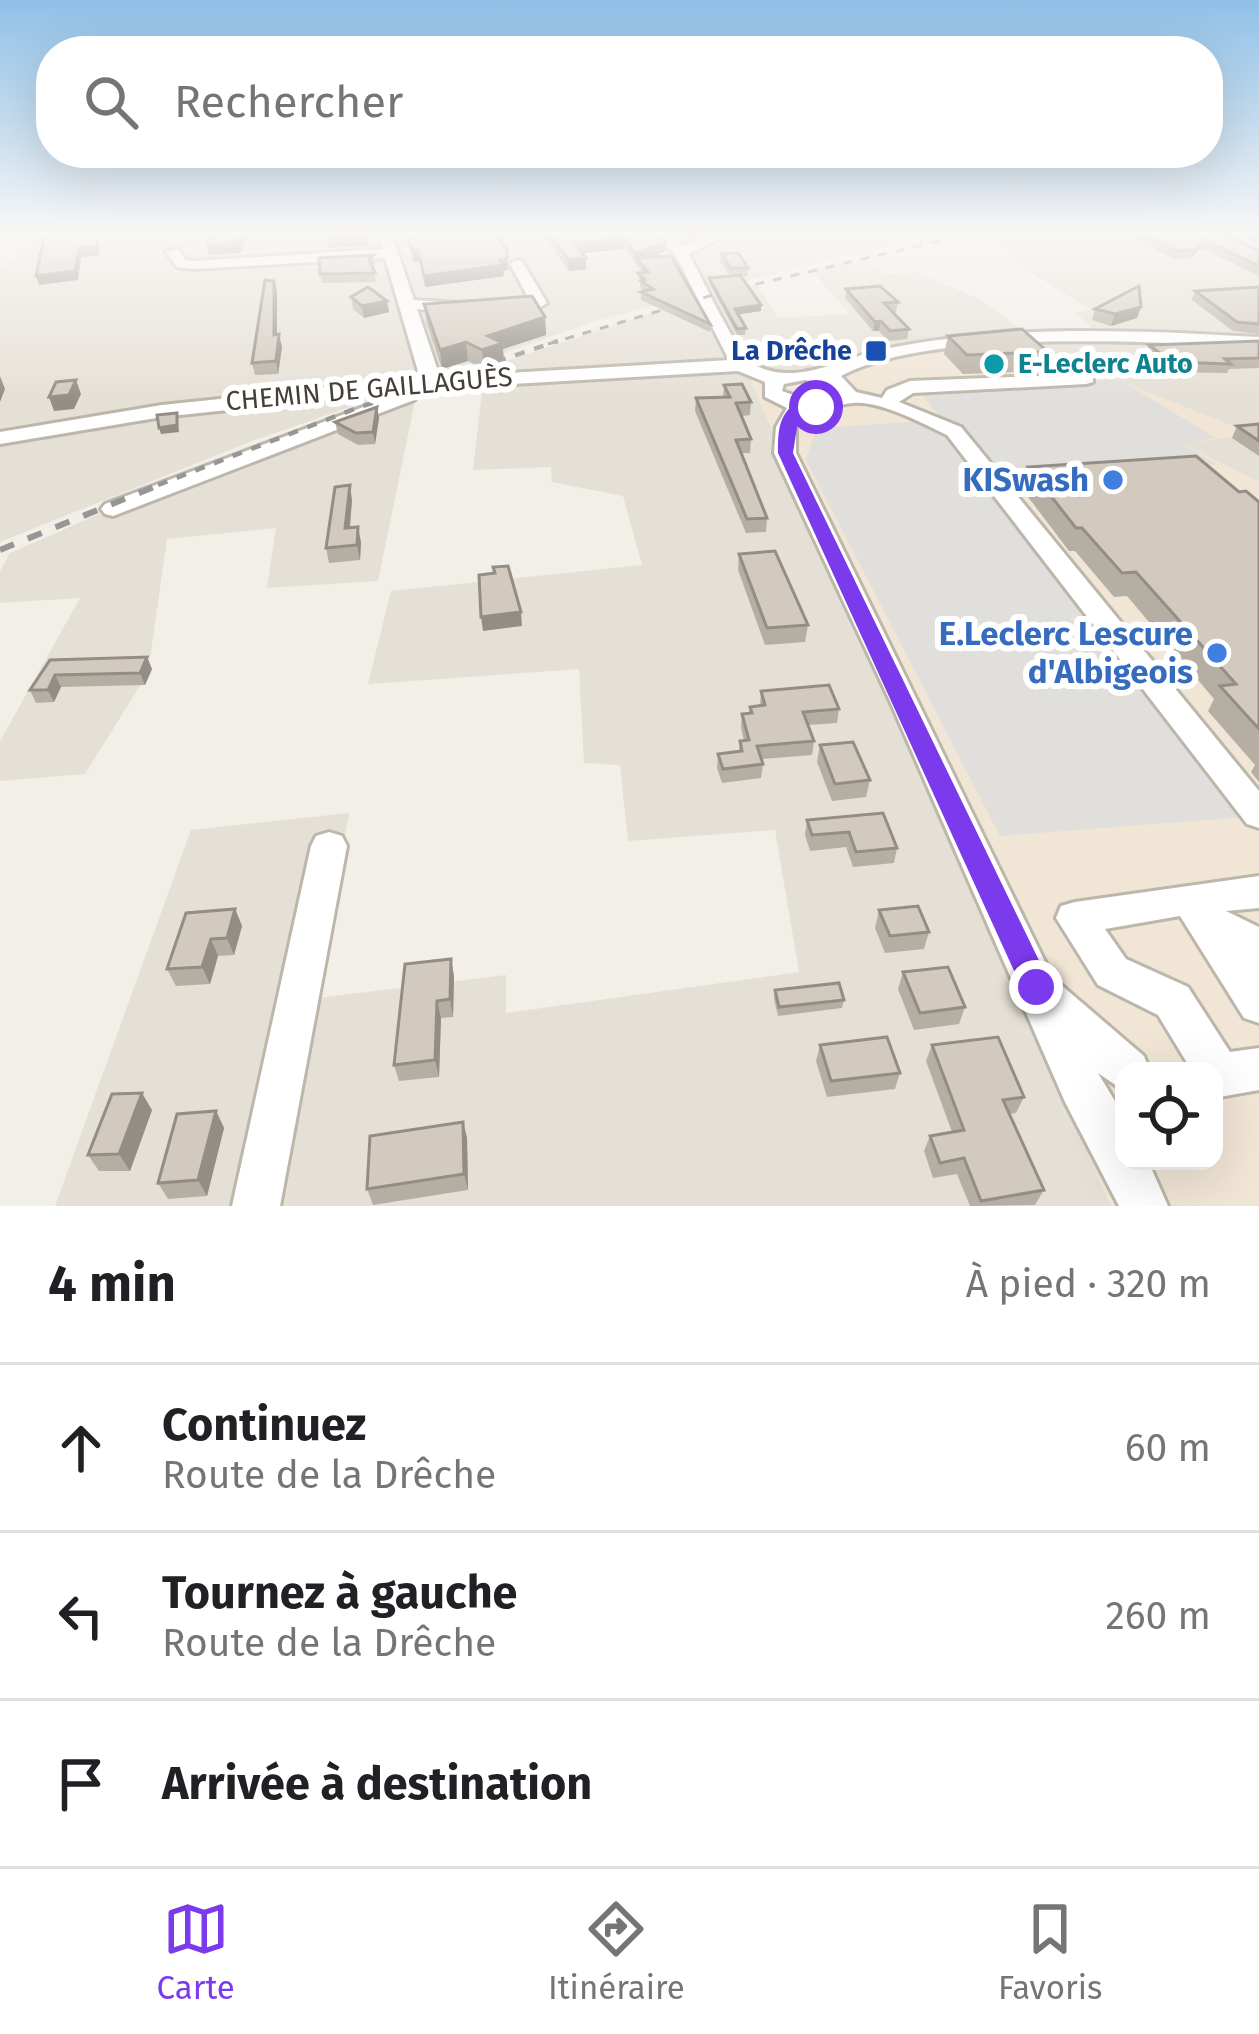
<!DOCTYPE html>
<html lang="fr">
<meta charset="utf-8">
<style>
:root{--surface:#fff;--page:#f6f6f6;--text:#202124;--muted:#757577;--line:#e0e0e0;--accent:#7c3aed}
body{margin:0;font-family:"Fira Sans",sans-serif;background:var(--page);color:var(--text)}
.controls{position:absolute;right:36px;bottom:36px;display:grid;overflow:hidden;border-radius:24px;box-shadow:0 12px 48px #0002}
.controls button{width:108px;height:108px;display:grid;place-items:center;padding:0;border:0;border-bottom:3px solid var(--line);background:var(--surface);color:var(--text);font:60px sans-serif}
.stop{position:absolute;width:36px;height:36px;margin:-27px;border:9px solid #7c3aed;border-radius:50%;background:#fff}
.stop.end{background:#7c3aed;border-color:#fff;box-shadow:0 3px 12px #0008}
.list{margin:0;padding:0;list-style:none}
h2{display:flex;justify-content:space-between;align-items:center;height:156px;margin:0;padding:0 48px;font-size:51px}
h2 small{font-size:39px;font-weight:400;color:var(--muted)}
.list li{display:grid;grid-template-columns:78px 1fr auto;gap:36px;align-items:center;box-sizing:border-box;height:168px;padding:0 48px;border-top:3px solid var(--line)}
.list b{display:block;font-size:45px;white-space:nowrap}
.list p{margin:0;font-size:39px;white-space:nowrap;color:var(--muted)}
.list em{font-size:39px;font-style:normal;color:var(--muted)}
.icon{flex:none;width:66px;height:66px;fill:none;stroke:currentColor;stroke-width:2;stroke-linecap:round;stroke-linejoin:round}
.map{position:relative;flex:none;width:1259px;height:1206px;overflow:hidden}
.search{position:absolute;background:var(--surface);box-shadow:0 12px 48px #0002;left:36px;right:36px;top:36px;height:132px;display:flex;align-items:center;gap:30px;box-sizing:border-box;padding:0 42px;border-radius:48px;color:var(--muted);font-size:45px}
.sheet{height:660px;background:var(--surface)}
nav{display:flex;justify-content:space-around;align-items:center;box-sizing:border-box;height:168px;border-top:3px solid var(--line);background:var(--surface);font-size:33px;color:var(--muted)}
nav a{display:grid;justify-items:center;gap:6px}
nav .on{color:var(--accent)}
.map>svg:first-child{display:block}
.residential{fill:#e5e0d6}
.commercial{fill:#f1e5d5;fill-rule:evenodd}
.parking{fill:#e1dfdc}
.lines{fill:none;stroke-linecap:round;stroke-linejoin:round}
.minor-casing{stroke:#bcb6ab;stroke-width:6}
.minor{fill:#fff;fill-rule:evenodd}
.rail-far2{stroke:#969696;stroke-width:3;stroke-dasharray:9 9;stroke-linecap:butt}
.rail-far1{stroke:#969696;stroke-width:4.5;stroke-dasharray:10 10;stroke-linecap:butt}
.rail{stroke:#969696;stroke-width:6;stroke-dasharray:15 15;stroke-linecap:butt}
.wall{fill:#b5aea3}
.shaded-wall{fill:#938d85}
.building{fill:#d2cabe;stroke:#938d85;stroke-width:3}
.route{fill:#7c3aed}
.transit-dot{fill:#1a4fb4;stroke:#fff;stroke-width:4.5}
.culture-dot{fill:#0f9aa8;stroke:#fff;stroke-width:4.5}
.shop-dot{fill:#3f7fe0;stroke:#fff;stroke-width:4.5}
.labels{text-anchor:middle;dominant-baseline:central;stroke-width:12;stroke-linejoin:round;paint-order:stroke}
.far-transit-label{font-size:27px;font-weight:bold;fill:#164399;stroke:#fff;text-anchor:end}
.far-culture-label{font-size:27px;font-weight:bold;fill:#0d838f;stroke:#fff;text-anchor:start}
.far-street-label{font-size:27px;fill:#443f37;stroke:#fff}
.shop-label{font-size:33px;font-weight:bold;fill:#366cbe;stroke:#fff;text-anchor:end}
</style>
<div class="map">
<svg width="1259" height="1206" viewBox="0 0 1259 1206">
<rect width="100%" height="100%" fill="#f2eee8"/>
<g class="residential">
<path d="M40,233H560L572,258L627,251L608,233H955L818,262L592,322L247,443L0,542V269Z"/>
<path d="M994,233H1259V482L1181,443L1249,434L1026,343L932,351L751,381L1111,1206H55L191,830L349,813L318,998L506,975V1013L799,972L775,830L628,841L620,765L584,763L579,669L368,684L391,591L642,565L623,496L552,482L551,467L473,470L483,383L437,384L657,311L757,284L778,318L850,314L812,271L863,259L884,274L916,272L982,300L1025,333L1094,330L1076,313L1091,310L1009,259L1016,255L980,235Z"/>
<path d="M404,395L415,401L378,581L267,588L276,528L167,539L148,673L85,774L0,781V741L80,598L0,603V571L10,553L108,510Z"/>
</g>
<path class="commercial" d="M1026,343L1253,434L1183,444L1259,482V1206H1111L751,381L932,351ZM1124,1071H1214V1161H1124Z"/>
<path class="parking" d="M1118,379L1216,438L1183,444L1216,464L1001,479L1259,790V816L1000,836L806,460L816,428L942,420L920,391Z"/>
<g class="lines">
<defs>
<g id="minor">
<path d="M391,233L414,300L475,304L529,299L510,264L517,260L522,261L547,303L539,308L475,314L417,309L440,377L729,360L675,254L652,233H667L683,246L713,233H731L689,254C700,274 738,355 753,364C795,388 841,358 884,349C1006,324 1135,330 1259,337V347C1156,342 930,328 841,376L856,392L882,398L887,390L910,381L1093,374V382L1086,384L913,393L899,402L961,427L1259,791V828L1247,824L947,435C924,424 879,400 853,403C836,404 823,413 805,412L796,427V453L1053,978L1144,1056L1150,1071H1124V1091L1098,1073L1124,1116V1161H1148L1168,1206H1119L1065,1102L890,701L774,453L776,427L787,408L765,397V382L738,371L408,390L417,396L414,400L113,516L105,514L101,509L105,504L406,391L162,417L0,444V432L162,405L420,378L385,258L194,269L177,267L166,252L178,249L186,260L194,261L383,249L378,234ZM805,380L832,385L838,394L810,401L782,391L784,384Z"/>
<path d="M329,832L342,836L347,846L280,1206H232L311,846L316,836Z"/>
<path d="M1259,876V908L1226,911L1259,927V1023L1244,1018L1180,916L1105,929L1126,959L1188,987L1230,1052L1259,1048V1090L1214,1098V1071H1192L1158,1015L1098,985L1056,918L1061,906L1075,902Z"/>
</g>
</defs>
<use href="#minor" class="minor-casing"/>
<use href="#minor" class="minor"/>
<path class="rail-far2" d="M548,344L723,292L973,233"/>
<path class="rail-far1" d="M158,485L357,408L558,341"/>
<path class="rail" d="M0,550L166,482"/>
</g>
<g class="wall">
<path d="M404,233H505V238L499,239L507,249L508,270L503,271L504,276L425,287L419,261L414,262Z"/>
<path d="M541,233H657L666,251L652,257L710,324V332L641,300V292L645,291L641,289L638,273H643L624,249L582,253L586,258V269L569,271Z"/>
<path d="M669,233H705L688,239Z"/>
<path d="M1123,233H1222L1259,251V276L1202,248L1190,258L1174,259Z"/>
<path d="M1237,233H1259V244Z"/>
<path d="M721,254L748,268L747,276H741L761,311L738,314L746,328L745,335H737L709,283V278L731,276L720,262Z"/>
<path d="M373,255L375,263L372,265L376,282L322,283L320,274Z"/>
<path d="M274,281L277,292V335L282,347L278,374L255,375L252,363Z"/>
<path d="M1259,287V334L1233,331L1192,300L1195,291Z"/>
<path d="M846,289L898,302L896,312H892L909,329L907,339L888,341L879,331H873L845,298Z"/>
<path d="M351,297L387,301L389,312L364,318L353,309Z"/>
<path d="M424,304L545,317L546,335L503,349L504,362L484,369L468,361L442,369L426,322Z"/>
<path d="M1095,309L1137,318L1111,326L1092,320Z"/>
<path d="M948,336L1048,352L1043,371L963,374L944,354Z"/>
<path d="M1259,341V368L1229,369L1227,373L1169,372L1146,354L1149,345Z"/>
<path d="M724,385L751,402L750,415L742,416L751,439L750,453H741L767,518L766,532L746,533L695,411L696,398L723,397Z"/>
<path d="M377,407L379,418L375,444L358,445L338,434L335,422Z"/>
<path d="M1259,424V456L1232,438L1237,426Z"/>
<path d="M1028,467L1239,492L1259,502V782L1251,772L1255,765L1208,711L1214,699L1127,596L1114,597L1075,551H1069L1022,489Z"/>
<path d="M352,500L350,528L361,542L360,560L329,563L326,548Z"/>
<path d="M739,554L808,625L805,642L765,645L738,570Z"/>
<path d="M50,660L152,669L145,685L61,687L54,702L36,703L30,690Z"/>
<path d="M761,691L839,709L837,723L808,725L814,741L812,755L761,759L763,764L761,778L722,783L717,768L718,754L739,752L740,741H744L741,728L742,714L749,713L750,707L760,706Z"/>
<path d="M820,745L870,780L866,797L832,801L817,762Z"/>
<path d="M883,813L897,848L894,863L853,867L846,847L810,851L805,835L807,820Z"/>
<path d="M235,909L242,926L234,955L218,956L210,984L176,986L167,969Z"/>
<path d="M879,910L929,932L924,949L885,953L875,928Z"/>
<path d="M451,959L454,977L453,1017L441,1018L439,1077L399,1081L394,1065Z"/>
<path d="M903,972L965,1007L959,1024L914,1030L898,989Z"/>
<path d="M775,990L844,1000L842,1008L778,1016L774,999Z"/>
<path d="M820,1045L900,1073L895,1089L827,1097L816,1061Z"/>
<path d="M932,1045L1024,1097L1016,1113L1009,1114L1044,1190L1035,1205L970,1206L957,1174L933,1178L924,1151L930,1136L952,1132L926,1061Z"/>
<path d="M152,1110L130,1171H99L88,1155Z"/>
<path d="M216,1111L224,1128L207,1196L168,1199L158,1183Z"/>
<path d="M463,1122L467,1138L468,1190L373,1205L367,1189Z"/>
</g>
<g class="shaded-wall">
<path d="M96,233L100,255L81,257L78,280L39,285L36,276L79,248Z"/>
<path d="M242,233H248L241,253L209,255L207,244Z"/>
<path d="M491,233H505V238L491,240Z"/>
<path d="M705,233L688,239L689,234Z"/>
<path d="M368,236L369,245L328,248L327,238Z"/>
<path d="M624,239V249L574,254V243Z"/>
<path d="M1204,240L1202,248L1190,258L1193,250Z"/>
<path d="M666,241V251L641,263L637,258L636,265V254Z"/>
<path d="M418,250L419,261L414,262L413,251Z"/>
<path d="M586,258V269L569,271V260Z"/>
<path d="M507,259L508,270L503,271L504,276L425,287L424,276Z"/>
<path d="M274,281L277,292V347L274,335Z"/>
<path d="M387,301L389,312L364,318L362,306Z"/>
<path d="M761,305V311L735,315V309Z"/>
<path d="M1141,307L1137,318L1111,326L1115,314Z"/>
<path d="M545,317L546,335L503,349L504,362L484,369L482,350L488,336Z"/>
<path d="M881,321L879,331H873L875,322Z"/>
<path d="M279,334L282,347L278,374L276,361Z"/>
<path d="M466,342L468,361L442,369L440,350Z"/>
<path d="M0,376L5,389L0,402Z"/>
<path d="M76,380L81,394L74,409L54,411L49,397Z"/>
<path d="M377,407L379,418L375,444L373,432Z"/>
<path d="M177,413L179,432L161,434L159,428Z"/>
<path d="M350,485L352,500L348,544L345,528Z"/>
<path d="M358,527L361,542L360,560L357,545Z"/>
<path d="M521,612L522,626L483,631L481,617Z"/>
<path d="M147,657L152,669L145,685L140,673Z"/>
<path d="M55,675L61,687L54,702L48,690Z"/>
<path d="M235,909L242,926L234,955L227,938Z"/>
<path d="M211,939L218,956L210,984L202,967Z"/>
<path d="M451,959L454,977L453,1017L450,999Z"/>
<path d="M437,1001L441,1018L439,1077L435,1060Z"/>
<path d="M142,1093L152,1110L130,1171L119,1154Z"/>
<path d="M216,1111L224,1128L207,1196L198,1180Z"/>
<path d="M463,1122L467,1138L468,1190L464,1174Z"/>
</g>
<g class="building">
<path d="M45,233H95L98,246L79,248L75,271L36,276Z"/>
<path d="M211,233H242L238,242L207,244Z"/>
<path d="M326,233H366L368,236L327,238Z"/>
<path d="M406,233H493L507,249V259L500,260L503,265L424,276L418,250L413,251Z"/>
<path d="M548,233H657L666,241L636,254L624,239L574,243L586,258L569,260Z"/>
<path d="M1141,233H1222L1259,251V266L1204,240L1193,250L1176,251Z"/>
<path d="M738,253L748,268H731L721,254Z"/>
<path d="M373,255L369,258L375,273L320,274L319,258Z"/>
<path d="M671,256L710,324L641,292L653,289L641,281L645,280L638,273L648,272L637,258Z"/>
<path d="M740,275L761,305L735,309L746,328L737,329L709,278Z"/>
<path d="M265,280L274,281V335L279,334L276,361L252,363Z"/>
<path d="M880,286L898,302L884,303L909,329L890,331L881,321L875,322L846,289Z"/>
<path d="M1139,286L1141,307L1115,314L1095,309Z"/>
<path d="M368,287L387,301L362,306L351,297Z"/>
<path d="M1259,287V324L1237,322L1195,291Z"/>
<path d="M532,296L545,317L488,336L503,343L482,350L466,342L440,350L424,304Z"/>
<path d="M1022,329L1048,352L967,355L948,336Z"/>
<path d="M1259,341V358L1225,359L1231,364L1172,362L1149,345Z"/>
<path d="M76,380L69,395L49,397L56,382Z"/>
<path d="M742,384L751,402L736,403L751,439L736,440L767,518L747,519L696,398L730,397L724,385Z"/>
<path d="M377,407L373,432L356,433L335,422Z"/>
<path d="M177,413V425L159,428L157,415Z"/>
<path d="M1259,424V441L1237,426Z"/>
<path d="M1196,456L1239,492L1246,491L1259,502V729L1220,686L1236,684L1136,572L1122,573L1082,528H1076L1028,467Z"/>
<path d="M350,485L345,528L358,527L357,545L326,548L335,487Z"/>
<path d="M775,551L808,625L767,628L739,554Z"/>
<path d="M508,566L521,612L481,617L479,575L495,573L493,567Z"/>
<path d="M147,657L140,673L55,675L48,690H30L50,660Z"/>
<path d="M829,685L839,709L803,712L814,741L757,746L763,764L723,769L718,754L742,751L740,741L749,740L742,714L752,713L750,707L765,705L761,691Z"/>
<path d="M853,742L870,780L835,784L820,745Z"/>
<path d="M883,813L897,848L856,852L849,832L812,835L807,820Z"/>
<path d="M918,906L929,932L890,936L879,910Z"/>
<path d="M235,909L227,938L211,939L202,967L167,969L186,913Z"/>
<path d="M451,959L450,999L437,1001L435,1060L394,1065L405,964Z"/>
<path d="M948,967L965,1007L920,1013L903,972Z"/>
<path d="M839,983L844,1000L779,1007L775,990Z"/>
<path d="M887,1037L900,1073L831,1081L820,1045Z"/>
<path d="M998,1037L1024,1097L1003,1100L1044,1190L981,1201L964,1158L940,1163L930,1136L964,1130L932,1045Z"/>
<path d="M142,1093L119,1154L88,1155L112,1094Z"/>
<path d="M216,1111L198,1180L158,1183L177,1114Z"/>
<path d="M463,1122L464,1174L367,1189L370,1136Z"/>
</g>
<linearGradient id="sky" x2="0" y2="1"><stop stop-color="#8fc0e8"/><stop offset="0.58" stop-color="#f9f7f5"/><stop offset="1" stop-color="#f9f7f5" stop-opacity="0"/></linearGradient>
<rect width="1259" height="402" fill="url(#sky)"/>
<path class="route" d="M800,401L823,407L799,415L793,453L1047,977L1051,987L1047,997L1036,1000L1026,997L778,453C778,432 778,412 800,401Z"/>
<rect class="transit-dot" x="864" y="339" width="24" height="24" rx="6"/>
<circle class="culture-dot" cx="994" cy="364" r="12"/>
<g class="shop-dot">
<circle cx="1113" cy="480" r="12"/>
<circle cx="1217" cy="653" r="12"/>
</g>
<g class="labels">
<g class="far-transit-label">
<text x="852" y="351">La Drêche</text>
</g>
<g class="far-culture-label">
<text x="1018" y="364">E-Leclerc Auto</text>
</g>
<g class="far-street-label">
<text transform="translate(369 389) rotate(-5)">CHEMIN DE GAILLAGUÈS</text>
</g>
<g class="shop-label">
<text x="1089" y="480">KISwash</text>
<text x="1193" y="634">E.Leclerc Lescure<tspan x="1193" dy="38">d'Albigeois</tspan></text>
</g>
</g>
</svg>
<div class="controls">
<button><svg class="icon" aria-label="locate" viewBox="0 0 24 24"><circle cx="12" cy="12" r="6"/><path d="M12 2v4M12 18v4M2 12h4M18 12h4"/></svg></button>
</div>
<div class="stop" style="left:816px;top:407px"></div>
<div class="stop end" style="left:1036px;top:987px"></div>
<div class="search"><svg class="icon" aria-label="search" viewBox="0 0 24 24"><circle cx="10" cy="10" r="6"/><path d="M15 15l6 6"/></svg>Rechercher</div>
</div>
<section class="sheet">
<h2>4 min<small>À pied · 320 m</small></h2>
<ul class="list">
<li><svg class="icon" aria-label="ahead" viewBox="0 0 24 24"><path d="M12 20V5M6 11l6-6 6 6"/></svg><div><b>Continuez</b><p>Route de la Drêche</p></div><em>60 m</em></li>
<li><svg class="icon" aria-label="left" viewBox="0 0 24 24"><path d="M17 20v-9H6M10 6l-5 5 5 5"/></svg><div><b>Tournez à gauche</b><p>Route de la Drêche</p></div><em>260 m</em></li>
<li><svg class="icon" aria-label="arrive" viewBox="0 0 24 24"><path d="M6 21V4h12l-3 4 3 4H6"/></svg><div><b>Arrivée à destination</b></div></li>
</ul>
</section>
<nav>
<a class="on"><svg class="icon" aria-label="map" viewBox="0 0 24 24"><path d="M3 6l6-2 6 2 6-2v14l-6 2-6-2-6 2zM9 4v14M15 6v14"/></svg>Carte</a>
<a><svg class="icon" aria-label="directions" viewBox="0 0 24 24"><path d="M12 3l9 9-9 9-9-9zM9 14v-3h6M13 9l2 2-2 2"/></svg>Itinéraire</a>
<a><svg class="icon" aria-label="saved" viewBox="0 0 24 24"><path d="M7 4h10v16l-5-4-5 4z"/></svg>Favoris</a>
</nav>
